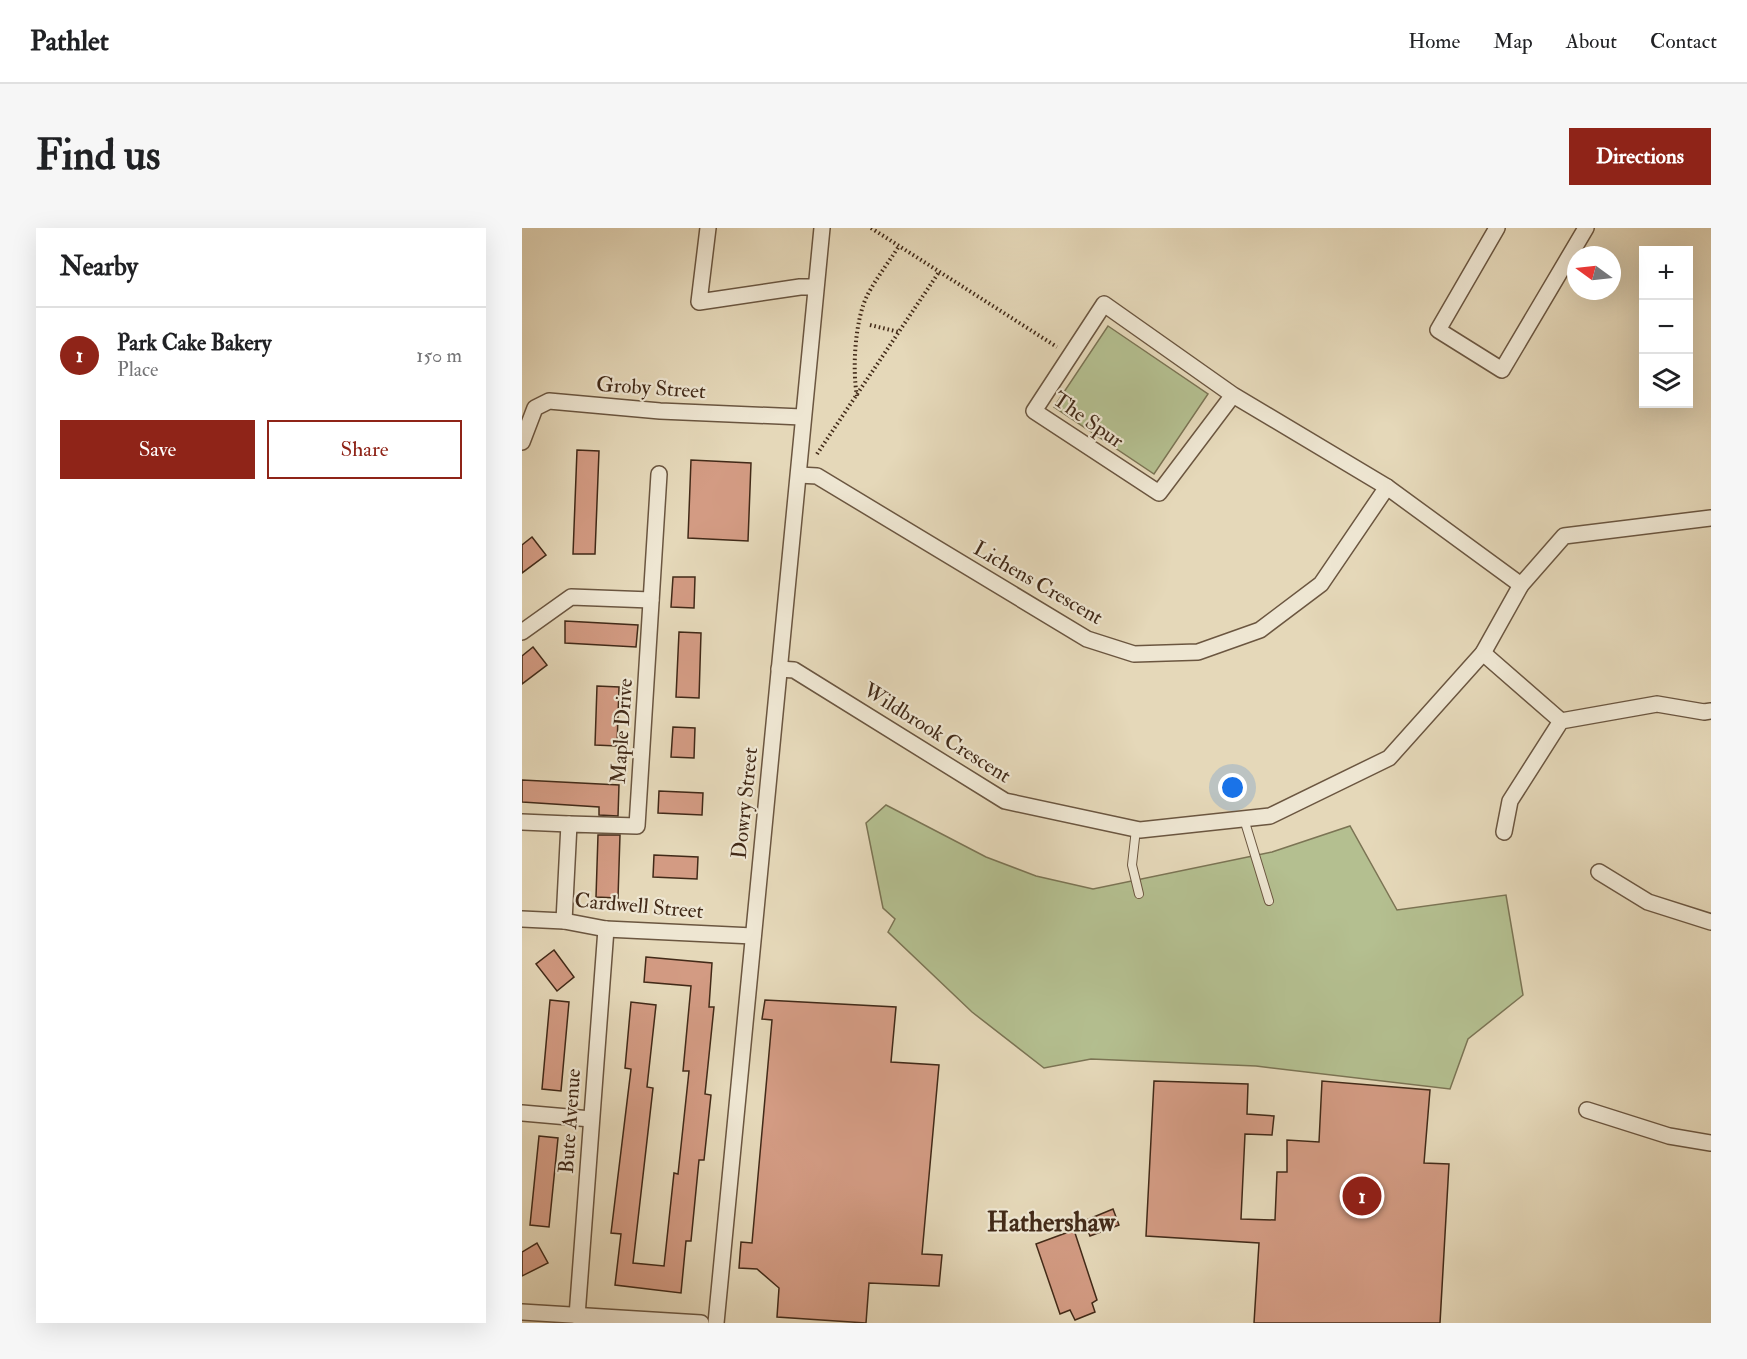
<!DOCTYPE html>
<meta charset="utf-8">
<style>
:root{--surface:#fff;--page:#f6f6f6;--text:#202124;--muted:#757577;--line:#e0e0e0;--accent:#8f2418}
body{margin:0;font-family:"IM FELL Double Pica",serif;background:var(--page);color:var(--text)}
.controls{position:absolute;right:18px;top:18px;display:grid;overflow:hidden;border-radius:0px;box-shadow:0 6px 24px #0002}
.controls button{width:54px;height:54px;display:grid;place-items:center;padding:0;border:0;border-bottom:2px solid var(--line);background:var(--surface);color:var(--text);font:30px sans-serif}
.compass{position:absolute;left:1045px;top:18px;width:54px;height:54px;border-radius:50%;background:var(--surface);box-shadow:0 6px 24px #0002;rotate:285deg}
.you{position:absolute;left:711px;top:560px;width:21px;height:21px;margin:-15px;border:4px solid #fff;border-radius:50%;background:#1a73e8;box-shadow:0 0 0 9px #1a73e833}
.badge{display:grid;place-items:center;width:39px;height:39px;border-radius:50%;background:var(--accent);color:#fff;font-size:20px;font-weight:700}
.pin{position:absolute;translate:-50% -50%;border:3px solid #fff;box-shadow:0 2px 6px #0006}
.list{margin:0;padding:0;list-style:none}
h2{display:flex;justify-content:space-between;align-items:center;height:78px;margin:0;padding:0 24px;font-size:26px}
h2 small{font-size:20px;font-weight:400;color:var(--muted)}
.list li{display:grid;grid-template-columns:39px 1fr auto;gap:18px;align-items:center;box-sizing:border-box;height:96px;padding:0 24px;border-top:2px solid var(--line)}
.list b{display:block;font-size:22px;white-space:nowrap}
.list p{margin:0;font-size:20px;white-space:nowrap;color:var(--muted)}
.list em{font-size:20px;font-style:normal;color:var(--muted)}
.actions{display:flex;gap:12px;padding:18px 24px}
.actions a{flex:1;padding:14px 0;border:2px solid var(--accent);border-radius:0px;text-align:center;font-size:21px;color:var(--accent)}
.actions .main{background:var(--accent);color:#fff}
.icon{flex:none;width:33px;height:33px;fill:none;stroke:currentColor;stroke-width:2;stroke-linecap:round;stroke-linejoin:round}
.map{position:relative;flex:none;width:1189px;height:1095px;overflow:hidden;border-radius:0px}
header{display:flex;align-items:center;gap:36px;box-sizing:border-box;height:84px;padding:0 30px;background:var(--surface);border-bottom:2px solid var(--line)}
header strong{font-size:28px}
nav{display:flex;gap:33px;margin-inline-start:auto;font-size:21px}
.intro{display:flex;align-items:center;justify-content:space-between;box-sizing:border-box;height:144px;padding:0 36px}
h1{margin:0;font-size:42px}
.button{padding:15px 27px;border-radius:0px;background:var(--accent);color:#fff;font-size:21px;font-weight:700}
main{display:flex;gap:36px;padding:0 36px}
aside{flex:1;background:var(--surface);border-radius:0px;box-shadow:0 6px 24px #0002}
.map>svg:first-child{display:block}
.green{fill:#b4bf90;stroke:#7b7454;stroke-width:1.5}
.building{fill:#d39b83;stroke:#422a18;stroke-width:1.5}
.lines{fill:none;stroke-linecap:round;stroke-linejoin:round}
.lane-casing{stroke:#6b5640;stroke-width:10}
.street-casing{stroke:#6b5640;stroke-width:18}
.path{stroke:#422a18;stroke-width:4;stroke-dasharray:1.5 3;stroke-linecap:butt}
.lane{stroke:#eee6d2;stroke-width:8}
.street{stroke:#eee6d2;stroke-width:15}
.labels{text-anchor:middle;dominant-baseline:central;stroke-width:4.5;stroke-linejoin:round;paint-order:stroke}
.street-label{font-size:21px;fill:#422a18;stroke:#eee6d2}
.district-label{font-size:27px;font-weight:bold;fill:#422a18;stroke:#eee6d2}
</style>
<header>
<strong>Pathlet</strong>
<nav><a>Home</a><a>Map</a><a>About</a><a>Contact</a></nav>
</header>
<div class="intro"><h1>Find us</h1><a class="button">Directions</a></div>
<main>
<aside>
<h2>Nearby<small></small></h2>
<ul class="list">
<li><span class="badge">1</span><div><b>Park Cake Bakery</b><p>Place</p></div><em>150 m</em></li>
</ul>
<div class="actions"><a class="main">Save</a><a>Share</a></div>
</aside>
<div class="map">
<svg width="1189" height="1095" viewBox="0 0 1189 1095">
<rect width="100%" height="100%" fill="#e5d8b9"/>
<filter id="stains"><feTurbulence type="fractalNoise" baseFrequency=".00333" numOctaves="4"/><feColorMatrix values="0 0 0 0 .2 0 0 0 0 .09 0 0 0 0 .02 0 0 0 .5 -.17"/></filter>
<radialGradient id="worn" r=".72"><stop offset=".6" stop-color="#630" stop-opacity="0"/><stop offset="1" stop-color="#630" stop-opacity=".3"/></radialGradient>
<g class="green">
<path d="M586,98L686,166L632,246L532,179Z"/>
<path d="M364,577L464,629L514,648L571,661L750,624L828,598L875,682L984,667L1001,767L946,811L928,861L734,838L569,831L522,840L450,784L366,704L373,691L361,680L344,595Z"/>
</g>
<g class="building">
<path d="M55,222L77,223L73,326H51Z"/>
<path d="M169,232L229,235L226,313L166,310Z"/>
<path d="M10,309L24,327L0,345V317Z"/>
<path d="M151,349H173L172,380L149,379Z"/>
<path d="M43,393L116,397L114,419L43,415Z"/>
<path d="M157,404L179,405L177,470L154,469Z"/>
<path d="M11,419L25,437L0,456V428Z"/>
<path d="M75,458L97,459L95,518L73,517Z"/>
<path d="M151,499L173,500L172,530L149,529Z"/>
<path d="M0,552L97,557L96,588L77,587V579L0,574Z"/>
<path d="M137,563L181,565L180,587L136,585Z"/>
<path d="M76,607H98L96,670L74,669Z"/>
<path d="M132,627L176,629L175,651L131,649Z"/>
<path d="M32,722L52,749L35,763L14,736Z"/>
<path d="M124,729L190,735L187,779H192L183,866L189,867L182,932H177L169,1013H164L159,1065L93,1057L99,1006L89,1005L109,841L103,840L109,774L134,777L125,859L131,860L111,1035L142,1038L152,945L156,946L167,843H161L169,758L122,754Z"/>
<path d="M28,772L47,774L39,863L20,861Z"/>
<path d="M243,772L374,779L369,834L417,837L400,1026L420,1027L417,1058L347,1055L344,1095L255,1089L257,1060L235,1041L217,1040L219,1014L230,1015L250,792L240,791Z"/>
<path d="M632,853L726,856L725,886L752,888L750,907L723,906L719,991L753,992L755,944H765V912L797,914L800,853L908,862L902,935L927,936L918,1095H732L737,1015L624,1008Z"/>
<path d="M17,908L36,910L27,999L8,997Z"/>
<path d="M591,981L597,997L568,1008L562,993Z"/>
<path d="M552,1002L575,1072L570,1075L573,1084L553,1092L548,1082L538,1086L514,1016Z"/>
<path d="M15,1015L26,1035L0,1048V1024Z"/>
</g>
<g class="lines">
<defs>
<g id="lane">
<path d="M722,591L747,673"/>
<path d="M614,601L610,637L617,666"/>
</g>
<g id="street">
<path d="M186,0L177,74L278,59H293"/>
<path d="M975,0L916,102L980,142L1064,0"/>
<path d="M711,167L582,76L512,183L637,265L711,167L865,259L999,357"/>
<path d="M0,214L13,180L27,173L138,183L280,189"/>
<path d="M277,247L295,248L565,411L612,426L676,424L738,402L799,356L865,259"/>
<path d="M0,404L49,369L129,372"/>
<path d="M961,425L1039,493"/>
<path d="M257,441L272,442L483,573L618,602L748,588L867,530L961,425L999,357L1042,308L1189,290"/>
<path d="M0,594L47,596"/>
<path d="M982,604L988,573L1039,493L1135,476L1182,484L1189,483"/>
<path d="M1077,644L1126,674L1189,694"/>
<path d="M0,691L42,693L84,701L231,708"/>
<path d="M42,693L47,596L115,598L137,246"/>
<path d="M1065,882L1147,908L1189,915"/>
<path d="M0,885L69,891"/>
<path d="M0,1084L179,1095"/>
<path d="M55,1088L84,701"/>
<path d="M194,1095L300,0"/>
</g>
</defs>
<use href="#lane" class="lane-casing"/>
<use href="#street" class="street-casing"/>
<g class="path">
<path d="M349,0L535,119"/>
<path d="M348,97L377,104"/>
<path d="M335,168C330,141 333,90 346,66C355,49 367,34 377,18"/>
<path d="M295,226L417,44"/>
</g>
<use href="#lane" class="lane"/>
<use href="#street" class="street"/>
</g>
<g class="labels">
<g class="street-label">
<text transform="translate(129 160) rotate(4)">Groby Street</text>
<text transform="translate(566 192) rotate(35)">The Spur</text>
<text transform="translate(516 355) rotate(30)">Lichens Crescent</text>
<text transform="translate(100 503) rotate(-86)">Maple Drive</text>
<text transform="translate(415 505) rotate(32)">Wildbrook Crescent</text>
<text transform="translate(223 575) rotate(-84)">Dowry Street</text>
<text transform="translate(117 678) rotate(5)">Cardwell Street</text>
<text transform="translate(48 893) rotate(-86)">Bute Avenue</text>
</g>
<g class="district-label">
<text x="529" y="994">Hathershaw</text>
</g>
</g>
<rect width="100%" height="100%" filter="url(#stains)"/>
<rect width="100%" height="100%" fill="url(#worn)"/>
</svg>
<div class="controls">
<button>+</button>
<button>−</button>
<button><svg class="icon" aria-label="layers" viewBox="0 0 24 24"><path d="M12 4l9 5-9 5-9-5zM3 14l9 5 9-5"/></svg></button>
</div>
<svg class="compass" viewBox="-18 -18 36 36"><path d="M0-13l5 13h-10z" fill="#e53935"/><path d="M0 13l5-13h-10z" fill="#757577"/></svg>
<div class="you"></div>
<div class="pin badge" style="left:840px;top:968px">1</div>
</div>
</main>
